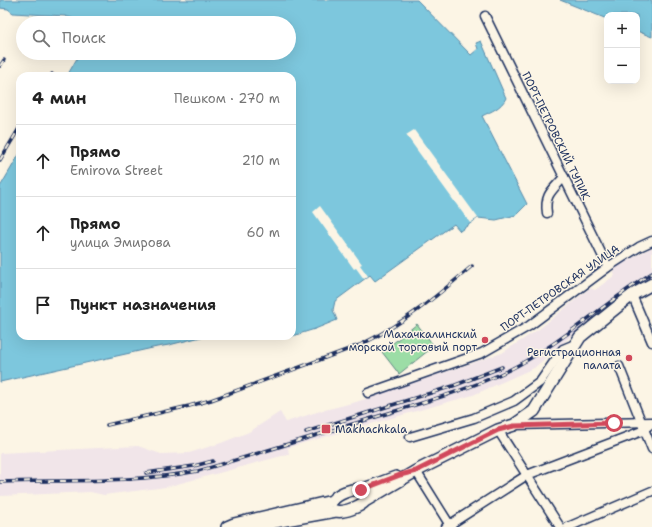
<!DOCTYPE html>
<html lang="ru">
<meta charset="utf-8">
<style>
:root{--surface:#fff;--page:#f6f6f6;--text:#222;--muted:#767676;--line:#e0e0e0}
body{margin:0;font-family:"Shantell Sans",sans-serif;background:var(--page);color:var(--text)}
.controls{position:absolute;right:12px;top:12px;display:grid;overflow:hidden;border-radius:8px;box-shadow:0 4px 16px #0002}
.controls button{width:36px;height:36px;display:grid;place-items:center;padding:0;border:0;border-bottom:1px solid var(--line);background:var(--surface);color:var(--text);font:20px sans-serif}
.stop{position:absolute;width:12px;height:12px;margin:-9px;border:3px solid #d1495b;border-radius:50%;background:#fff}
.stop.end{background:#d1495b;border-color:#fff;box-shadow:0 1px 4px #0008}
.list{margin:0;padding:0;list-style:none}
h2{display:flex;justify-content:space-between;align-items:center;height:52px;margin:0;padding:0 16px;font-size:17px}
h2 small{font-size:13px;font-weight:400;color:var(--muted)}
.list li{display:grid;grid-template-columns:26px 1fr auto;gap:12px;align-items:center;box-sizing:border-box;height:72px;padding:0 16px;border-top:1px solid var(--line)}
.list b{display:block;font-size:15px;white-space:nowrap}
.list p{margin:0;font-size:13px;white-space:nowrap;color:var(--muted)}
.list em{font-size:13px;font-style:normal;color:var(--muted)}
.icon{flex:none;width:22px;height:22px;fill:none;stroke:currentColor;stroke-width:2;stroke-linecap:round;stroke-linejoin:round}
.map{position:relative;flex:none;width:652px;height:527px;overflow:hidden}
.search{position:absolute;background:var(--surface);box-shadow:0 4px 16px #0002;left:16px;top:16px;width:280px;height:44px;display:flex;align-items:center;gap:10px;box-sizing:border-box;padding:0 14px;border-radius:22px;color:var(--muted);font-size:15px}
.panel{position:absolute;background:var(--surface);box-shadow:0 4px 16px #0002;left:16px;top:72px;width:280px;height:268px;border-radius:12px}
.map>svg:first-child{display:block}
.built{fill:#f1e5e9}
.garden{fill:#9cdda6;stroke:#5c8682}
.water{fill:#7dc7dd;stroke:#568aaa}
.pier{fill:#fcf5e5}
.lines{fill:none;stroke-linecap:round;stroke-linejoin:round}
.street-casing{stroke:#1b2f5e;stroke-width:11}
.secondary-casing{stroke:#1b2f5e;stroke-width:14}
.street{stroke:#fcf5e5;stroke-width:8}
.secondary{stroke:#fcf5e5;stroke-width:11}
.rail-casing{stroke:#1b2f5e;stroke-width:3.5}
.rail{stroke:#fcf5e5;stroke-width:2;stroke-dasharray:6;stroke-linecap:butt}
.route{stroke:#d1495b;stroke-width:5}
.poi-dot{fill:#d1495b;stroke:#fcf5e5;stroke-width:1.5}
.labels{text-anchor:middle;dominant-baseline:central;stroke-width:3;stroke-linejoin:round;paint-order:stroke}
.street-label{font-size:11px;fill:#1b2f5e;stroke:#fcf5e5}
.poi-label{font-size:11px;fill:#1b2f5e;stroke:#fcf5e5;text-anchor:end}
</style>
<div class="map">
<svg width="652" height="527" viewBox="0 0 652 527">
<rect width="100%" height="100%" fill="#fcf5e5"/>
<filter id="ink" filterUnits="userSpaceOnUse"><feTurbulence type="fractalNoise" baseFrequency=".025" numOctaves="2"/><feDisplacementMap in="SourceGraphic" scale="8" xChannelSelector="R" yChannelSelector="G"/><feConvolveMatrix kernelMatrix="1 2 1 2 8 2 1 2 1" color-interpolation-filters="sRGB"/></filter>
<g filter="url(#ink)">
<path class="built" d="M652,247V279L596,320L591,319L534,368L473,395L293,446L288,448L289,454L219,473L166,487L104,495L90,492L0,496V453L138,446L161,454L189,453L221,443L249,432L280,412L286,422L317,412L356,402L502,353L539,329L590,288L595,290L615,275L613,269Z"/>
<path class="garden" d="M417,324L434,346L399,374L382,352Z"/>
<g class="water">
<path d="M0,0H417L471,55L478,49L476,43L481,41L506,98C501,108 492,111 482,116L527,204L516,215L496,220L478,218L460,231L454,224L375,281L370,275L335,301L333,310L337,320L315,329L289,337L288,336H292V76H67L80,53H289V23H79L75,19L65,16L13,13L8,9L0,8Z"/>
<path d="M560,0H652V37L637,31V15H607V19Z"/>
<path d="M20,153V336H205L169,345L157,347L0,382V187Z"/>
</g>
<g class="pier">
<path d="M414,130L478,218L470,223L406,135Z"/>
<path d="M320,206L362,264L360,265L368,276L364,279L356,268L354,269L313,212Z"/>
</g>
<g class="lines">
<defs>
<g id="street">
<path d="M485,16L608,267"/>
<path d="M547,213C544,194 553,190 564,177"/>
<path d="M632,295L652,342"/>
<path d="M619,366L652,449"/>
<path d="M368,393L482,353L529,326L608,267L639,247L652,241"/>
<path d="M514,425L652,422"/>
<path d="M498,430L560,527"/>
<path d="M410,437L474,418L514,401L540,382L563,349L575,344"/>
<path d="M416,471L451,527"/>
<path d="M446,527L527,475L642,431L652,423"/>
<path d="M568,527L652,491"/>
</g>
<g id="secondary">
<path d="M227,527L234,524L332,501C337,494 352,488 361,490L396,477"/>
<path d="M247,527L336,511C343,513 360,507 365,501L416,471L498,430L514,425L534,411L580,337L632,295L652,284"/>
</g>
</defs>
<use href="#street" class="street-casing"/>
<use href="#secondary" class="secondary-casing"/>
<use href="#street" class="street"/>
<use href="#secondary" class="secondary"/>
<defs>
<g id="rail">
<path d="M0,66L4,60"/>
<path d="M51,76L52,74"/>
<path d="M0,160L20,127"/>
<path d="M107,425L189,406L211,400L360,345C402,325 437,296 472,266"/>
<path d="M306,432L453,386L502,367"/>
<path d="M146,473L194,466L213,461"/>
<path d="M0,482C66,480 133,483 198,471C254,455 310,437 366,420C414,405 464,392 509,370C561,344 603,304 652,273"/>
</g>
</defs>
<use href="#rail" class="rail-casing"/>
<use href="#rail" class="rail"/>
</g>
</g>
<g class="lines" filter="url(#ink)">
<path class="route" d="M361,490L400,475L416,471L498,430L514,426L614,423"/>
</g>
<g class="poi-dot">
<circle cx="485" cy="340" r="4"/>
<circle cx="629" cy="358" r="4"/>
<rect x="321" y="424" width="10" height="10" rx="2"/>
</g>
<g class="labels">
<g class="street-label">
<text transform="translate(556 136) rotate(64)">ПОРТ-ПЕТРОВСКИЙ ТУПИК</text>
<text transform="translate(560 288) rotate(-35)">ПОРТ-ПЕТРОВСКАЯ УЛИЦА</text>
</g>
<g class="poi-label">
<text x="477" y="334">Махачкалинский<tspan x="477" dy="13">морской торговый порт</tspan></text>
<text x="621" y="352">Регистрационная<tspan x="621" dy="13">палата</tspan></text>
<text x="335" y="429" text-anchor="start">Makhachkala</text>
</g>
</g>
</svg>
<div class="controls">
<button>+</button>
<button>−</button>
</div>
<div class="stop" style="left:614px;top:423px"></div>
<div class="stop end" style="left:361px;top:490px"></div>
<div class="search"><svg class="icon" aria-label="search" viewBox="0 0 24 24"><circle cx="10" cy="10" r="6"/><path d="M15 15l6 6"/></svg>Поиск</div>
<section class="panel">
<h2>4 мин<small>Пешком · 270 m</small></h2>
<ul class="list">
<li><svg class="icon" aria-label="ahead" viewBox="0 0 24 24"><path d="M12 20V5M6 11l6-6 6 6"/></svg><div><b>Прямо</b><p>Emirova Street</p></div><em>210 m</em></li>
<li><svg class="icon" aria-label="ahead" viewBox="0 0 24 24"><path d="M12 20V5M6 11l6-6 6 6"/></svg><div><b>Прямо</b><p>улица Эмирова</p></div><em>60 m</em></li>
<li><svg class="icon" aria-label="arrive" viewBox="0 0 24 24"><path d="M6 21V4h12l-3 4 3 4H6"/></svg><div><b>Пункт назначения</b></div></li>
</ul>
</section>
</div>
